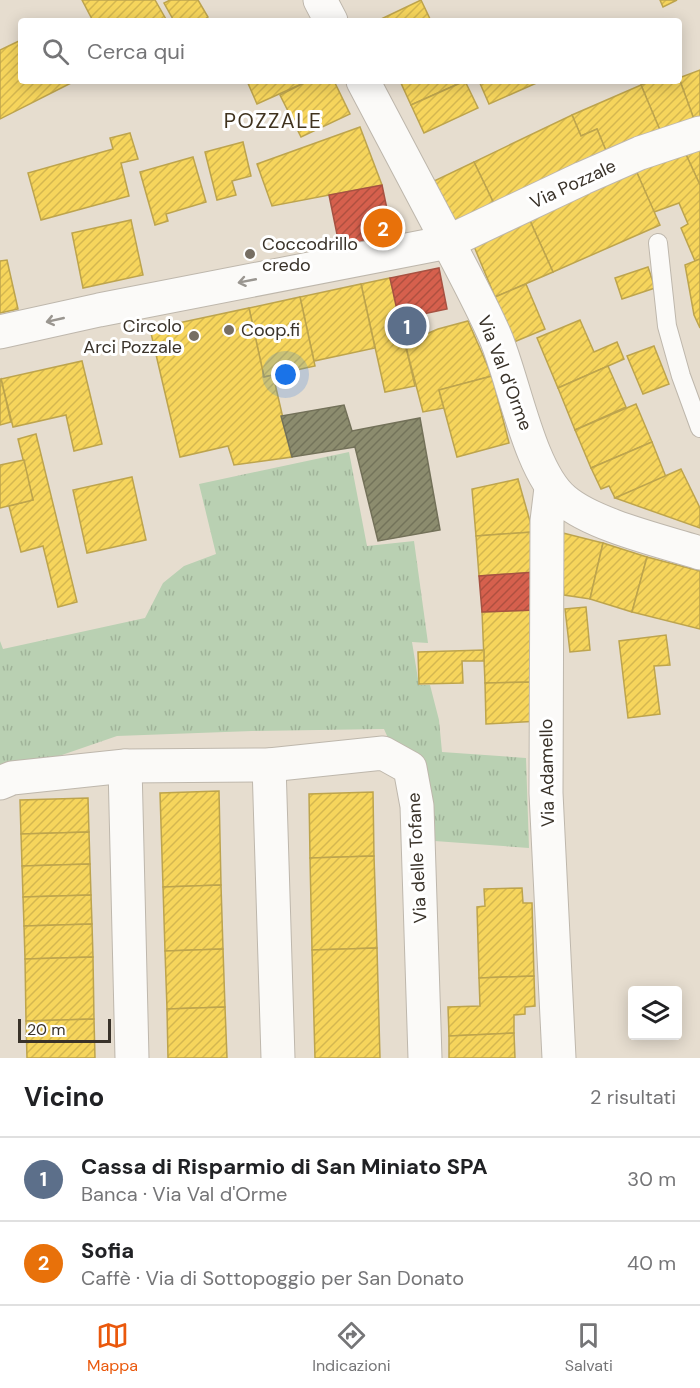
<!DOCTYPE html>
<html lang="it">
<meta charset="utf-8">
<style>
:root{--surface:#fff;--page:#f6f6f6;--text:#202124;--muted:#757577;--line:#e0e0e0;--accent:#ea580c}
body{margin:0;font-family:"DM Sans",sans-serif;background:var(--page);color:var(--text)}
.controls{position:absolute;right:18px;bottom:18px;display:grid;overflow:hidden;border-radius:6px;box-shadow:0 3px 15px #0003}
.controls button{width:54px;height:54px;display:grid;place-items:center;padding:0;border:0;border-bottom:2px solid var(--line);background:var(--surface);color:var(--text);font:30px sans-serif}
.scale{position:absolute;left:18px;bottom:15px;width:93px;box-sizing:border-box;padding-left:6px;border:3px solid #393229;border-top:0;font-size:16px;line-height:21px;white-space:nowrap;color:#393229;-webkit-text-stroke:4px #fff;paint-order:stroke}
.you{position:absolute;left:286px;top:375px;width:21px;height:21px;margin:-15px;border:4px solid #fff;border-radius:50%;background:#1a73e8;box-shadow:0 0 0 9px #1a73e833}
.badge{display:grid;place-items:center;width:39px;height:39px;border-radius:50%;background:var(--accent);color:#fff;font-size:20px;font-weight:700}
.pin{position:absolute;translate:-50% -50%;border:3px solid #fff;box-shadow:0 2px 6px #0006}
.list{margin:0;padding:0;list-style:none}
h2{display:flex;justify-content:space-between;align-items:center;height:78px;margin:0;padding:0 24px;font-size:26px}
h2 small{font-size:20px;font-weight:400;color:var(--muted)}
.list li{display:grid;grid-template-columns:39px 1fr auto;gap:18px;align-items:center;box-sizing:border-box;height:84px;padding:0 24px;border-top:2px solid var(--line)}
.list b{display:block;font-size:22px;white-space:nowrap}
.list p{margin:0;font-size:20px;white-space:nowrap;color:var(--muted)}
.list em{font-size:20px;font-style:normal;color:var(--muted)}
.icon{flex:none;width:33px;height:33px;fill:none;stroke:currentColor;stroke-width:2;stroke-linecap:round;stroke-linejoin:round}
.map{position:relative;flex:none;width:700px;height:1058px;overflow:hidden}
.search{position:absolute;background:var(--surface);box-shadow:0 3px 15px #0003;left:18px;right:18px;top:18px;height:66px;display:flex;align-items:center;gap:15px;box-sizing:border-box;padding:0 21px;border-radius:6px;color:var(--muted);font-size:22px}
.sheet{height:246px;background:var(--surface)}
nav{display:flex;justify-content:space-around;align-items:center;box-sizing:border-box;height:84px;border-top:2px solid var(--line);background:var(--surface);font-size:16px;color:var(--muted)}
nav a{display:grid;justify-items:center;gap:3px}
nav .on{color:var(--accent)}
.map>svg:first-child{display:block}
.park{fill:url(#park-tufts)}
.homes{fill:url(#homes-hatch);stroke:#bda44d;stroke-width:1.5}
.shops{fill:url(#shops-hatch);stroke:#a75242;stroke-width:1.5}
.industry{fill:url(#industry-hatch);stroke:#737159;stroke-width:1.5}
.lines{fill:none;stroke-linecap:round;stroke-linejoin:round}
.service-casing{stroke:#beb7ac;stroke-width:20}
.minor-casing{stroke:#beb7ac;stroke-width:35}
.tertiary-casing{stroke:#beb7ac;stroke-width:35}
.service{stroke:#fbfaf8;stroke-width:18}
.minor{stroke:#fbfaf8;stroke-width:33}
.tertiary{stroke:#fbfaf8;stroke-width:33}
.oneway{stroke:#9a9690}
.poi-dot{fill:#766e63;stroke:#fff;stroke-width:2}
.labels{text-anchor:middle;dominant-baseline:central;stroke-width:6;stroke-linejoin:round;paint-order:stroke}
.street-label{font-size:18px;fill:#393229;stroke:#fff}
.poi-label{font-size:18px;fill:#393229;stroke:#fff;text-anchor:start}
.quarter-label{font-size:21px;letter-spacing:1.5px;fill:#40331f;stroke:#fff}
</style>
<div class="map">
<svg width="700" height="1058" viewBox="0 0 700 1058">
<defs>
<pattern id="park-tufts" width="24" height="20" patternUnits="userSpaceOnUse" patternTransform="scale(1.5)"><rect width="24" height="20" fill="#b9d0b2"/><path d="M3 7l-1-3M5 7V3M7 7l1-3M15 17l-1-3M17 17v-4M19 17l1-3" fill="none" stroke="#a0b399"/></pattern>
<pattern id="homes-hatch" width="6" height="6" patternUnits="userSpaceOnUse" patternTransform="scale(1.5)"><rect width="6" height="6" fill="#f6d55c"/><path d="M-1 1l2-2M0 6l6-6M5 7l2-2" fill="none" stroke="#d4b750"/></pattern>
<pattern id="shops-hatch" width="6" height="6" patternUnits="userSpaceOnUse" patternTransform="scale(1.5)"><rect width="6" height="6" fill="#d6604d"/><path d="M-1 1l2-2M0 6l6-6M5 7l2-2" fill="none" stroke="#af5040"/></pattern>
<pattern id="industry-hatch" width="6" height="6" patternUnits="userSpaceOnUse" patternTransform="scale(1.5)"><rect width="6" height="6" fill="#8c8c6e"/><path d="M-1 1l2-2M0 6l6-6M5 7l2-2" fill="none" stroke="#73735a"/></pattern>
</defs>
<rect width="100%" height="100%" fill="#e6ddcf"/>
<path class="park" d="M349,452L367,546L414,541L428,643L412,642L419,685H430L439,720L442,752L526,758L529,848L421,840L392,747L384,729L252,731L117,736L59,756L0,770V641L3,649L145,618L163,583L184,566L216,554L199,484Z"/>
<g class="homes">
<path d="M82,0H155L167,21H93Z"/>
<path d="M170,0H198L208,17L202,21H174L164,3Z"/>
<path d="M421,0L431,21H377Z"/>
<path d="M660,0H677L663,7Z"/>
<path d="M21,40V81H75L0,119V50Z"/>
<path d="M700,70V124L696,125L679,78Z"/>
<path d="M679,78L696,125L662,135L641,85L651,81H679Z"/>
<path d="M247,81H308L257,104Z"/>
<path d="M308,81H334L350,114L301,137L280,95Z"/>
<path d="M400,81H459L460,83L411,105Z"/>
<path d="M465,81L478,108L424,133L411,105Z"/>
<path d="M479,81H541L489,104Z"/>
<path d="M641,85L662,135L609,158L597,129L581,136L572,115Z"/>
<path d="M572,115L581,136L597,129L609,158L496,208L474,162Z"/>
<path d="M360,127L382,185L272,206L257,164Z"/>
<path d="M130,133L138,159L121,163L129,196L41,220L28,173L113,149L110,138Z"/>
<path d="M243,142L251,176L232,181L236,195L217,200L205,152Z"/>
<path d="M700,143V185L683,148Z"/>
<path d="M683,148L700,185V259L695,261L681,228L688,224L679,203L654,212L634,166Z"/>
<path d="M193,157L206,202L166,214L168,221L155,225L140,172Z"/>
<path d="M474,162L496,208L455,228L434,181Z"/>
<path d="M634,166L660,225L553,272L527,214Z"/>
<path d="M527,214L553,272L495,297L471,239Z"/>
<path d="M131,220L143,275L83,288L72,233Z"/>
<path d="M700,259V328L694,315L685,265Z"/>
<path d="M7,260L18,309L0,313V261Z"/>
<path d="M648,267L655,288L622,299L615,278Z"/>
<path d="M390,278L415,386L385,392L361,284Z"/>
<path d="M361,284L375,348L314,361L300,297Z"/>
<path d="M526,284L545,329L514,342L495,297Z"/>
<path d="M300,297L315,366L264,377L249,308Z"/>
<path d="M249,308L264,377L273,375L292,457L234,465L228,446L180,457L150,329Z"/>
<path d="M580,320L594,352L617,342L624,359L558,388L537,338Z"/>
<path d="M468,321L492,376L439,390L444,408L423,412L405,343L438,329Z"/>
<path d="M654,346L669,384L643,394L627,356Z"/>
<path d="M82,361L102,444L74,451L66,415L13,427L1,379Z"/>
<path d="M608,366L626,407L575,430L558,388Z"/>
<path d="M492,376L509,443L457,457L439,390Z"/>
<path d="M1,379L11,422L0,425V380Z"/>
<path d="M636,404L652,442L591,468L575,430Z"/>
<path d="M36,434L77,602L58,607L43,546L21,552L9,506L33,500L18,439Z"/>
<path d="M652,442L666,477L615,498L609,486L601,489L591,468Z"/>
<path d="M24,460L33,500L0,508V465Z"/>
<path d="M681,469L700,508V528L615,498Z"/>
<path d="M132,477L146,540L87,553L73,490Z"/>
<path d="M518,479L533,532L476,536L472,489Z"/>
<path d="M533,532L536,572L479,576L476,536Z"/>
<path d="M559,532L603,543L590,599L564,595Z"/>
<path d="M603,543L647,557L632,612L590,599Z"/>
<path d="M647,557L700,571V629L632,612Z"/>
<path d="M586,607L590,650L570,652L565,609Z"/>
<path d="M536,610L539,682L485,683L482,612Z"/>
<path d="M666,635L670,665L654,666L660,714L628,718L619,641Z"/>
<path d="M484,650V661H462L463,683L419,684L418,652Z"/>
<path d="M539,682L540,721L486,724L485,683Z"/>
<path d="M219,791L221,885L163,887L160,793Z"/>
<path d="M373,792L374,856L310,858L309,794Z"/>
<path d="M88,798L89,832L21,834L20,800Z"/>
<path d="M89,832L90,864L22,866L21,834Z"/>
<path d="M374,856L377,948L312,950L310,858Z"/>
<path d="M90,864L91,895L23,897L22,866Z"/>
<path d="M221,885L223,949L165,951L163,887Z"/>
<path d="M522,888L523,903H532L534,976L479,978L477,907L485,906L484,889Z"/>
<path d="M91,895L92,924L24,926L23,897Z"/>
<path d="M92,924L93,957L25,959L24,926Z"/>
<path d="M377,948L380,1058H315L312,950Z"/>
<path d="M223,949L225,1007L167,1009L165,951Z"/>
<path d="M93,957L94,1019L26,1021L25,959Z"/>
<path d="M534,976L535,1006L525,1007V1014L514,1015V1033L449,1036L448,1007L480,1006L479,978Z"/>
<path d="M225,1007L227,1058H168L167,1009Z"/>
<path d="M94,1019L95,1058H27L26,1021Z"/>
<path d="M514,1033L515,1058H449V1036Z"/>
</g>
<g class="shops">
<path d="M382,185L393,238L340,249L329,195Z"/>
<path d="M439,268L447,309L399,319L390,278Z"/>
<path d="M536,572V610L482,612L479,576Z"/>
</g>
<path class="industry" d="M344,405L352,431L420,418L440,530L378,541L355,447L292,457L281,416Z"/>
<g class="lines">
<defs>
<path id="service" d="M658,243L667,326L681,376L700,428"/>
<g id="minor">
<path d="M320,0L331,21"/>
<path d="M363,81L448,242"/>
<path d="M551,488L547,521L546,793L559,1058"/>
<path d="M269,765L278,1058"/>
<path d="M125,766L132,1058"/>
<path d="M0,783L12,778L125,766L269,765L383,753L410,768L417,806L425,1058"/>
</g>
<g id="tertiary">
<path d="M448,242C464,273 481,304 495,336C514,380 529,471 564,500C593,525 662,541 700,553"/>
<path d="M0,332L99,310L448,242L583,178L640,153L700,133"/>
</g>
</defs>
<use href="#service" class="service-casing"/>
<use href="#minor" class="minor-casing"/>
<use href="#tertiary" class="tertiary-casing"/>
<use href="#service" class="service"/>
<use href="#minor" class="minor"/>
<use href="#tertiary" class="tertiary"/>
</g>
<defs><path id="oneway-shaft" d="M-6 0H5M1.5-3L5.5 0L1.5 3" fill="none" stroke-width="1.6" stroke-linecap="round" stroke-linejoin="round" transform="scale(1.5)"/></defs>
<g class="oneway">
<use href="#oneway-shaft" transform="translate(247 281) rotate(169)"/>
<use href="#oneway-shaft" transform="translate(55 320) rotate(167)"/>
</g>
<g class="poi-dot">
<circle cx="250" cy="254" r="6"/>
<circle cx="229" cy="330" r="6"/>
<circle cx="194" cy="336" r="6"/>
</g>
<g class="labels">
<g class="street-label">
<text transform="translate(573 184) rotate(-25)">Via Pozzale</text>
<text transform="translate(505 373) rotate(69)">Via Val d'Orme</text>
<text transform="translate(547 773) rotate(-91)">Via Adamello</text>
<text transform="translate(417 858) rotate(-93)">Via delle Tofane</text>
</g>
<g class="poi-label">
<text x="262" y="244">Coccodrillo<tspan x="262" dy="21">credo</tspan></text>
<text x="182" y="326" text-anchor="end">Circolo<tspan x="182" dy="21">Arci Pozzale</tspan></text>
<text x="241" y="330">Coop.fi</text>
</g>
<g class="quarter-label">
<text x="273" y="121">POZZALE</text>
</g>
</g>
</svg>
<div class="controls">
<button><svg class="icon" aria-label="layers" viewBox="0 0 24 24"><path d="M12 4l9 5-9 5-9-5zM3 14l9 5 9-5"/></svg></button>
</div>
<div class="scale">20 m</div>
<div class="you"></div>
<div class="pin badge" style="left:407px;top:326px;background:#5c6f8a">1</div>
<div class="pin badge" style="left:383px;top:228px;background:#e8710a">2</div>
<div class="search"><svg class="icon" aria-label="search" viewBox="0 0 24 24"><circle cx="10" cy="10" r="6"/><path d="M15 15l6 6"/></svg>Cerca qui</div>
</div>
<section class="sheet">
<h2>Vicino<small>2 risultati</small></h2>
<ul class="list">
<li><span class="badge" style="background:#5c6f8a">1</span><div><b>Cassa di Risparmio di San Miniato SPA</b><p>Banca · Via Val d'Orme</p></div><em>30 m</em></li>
<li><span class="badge" style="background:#e8710a">2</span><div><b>Sofia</b><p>Caffè · Via di Sottopoggio per San Donato</p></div><em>40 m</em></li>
</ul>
</section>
<nav>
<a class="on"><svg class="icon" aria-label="map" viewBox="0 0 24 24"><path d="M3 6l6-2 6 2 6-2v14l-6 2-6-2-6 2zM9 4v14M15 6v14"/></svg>Mappa</a>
<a><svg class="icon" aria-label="directions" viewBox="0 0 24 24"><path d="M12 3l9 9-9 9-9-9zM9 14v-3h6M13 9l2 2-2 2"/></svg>Indicazioni</a>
<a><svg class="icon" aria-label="saved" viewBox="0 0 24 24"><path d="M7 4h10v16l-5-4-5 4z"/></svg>Salvati</a>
</nav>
